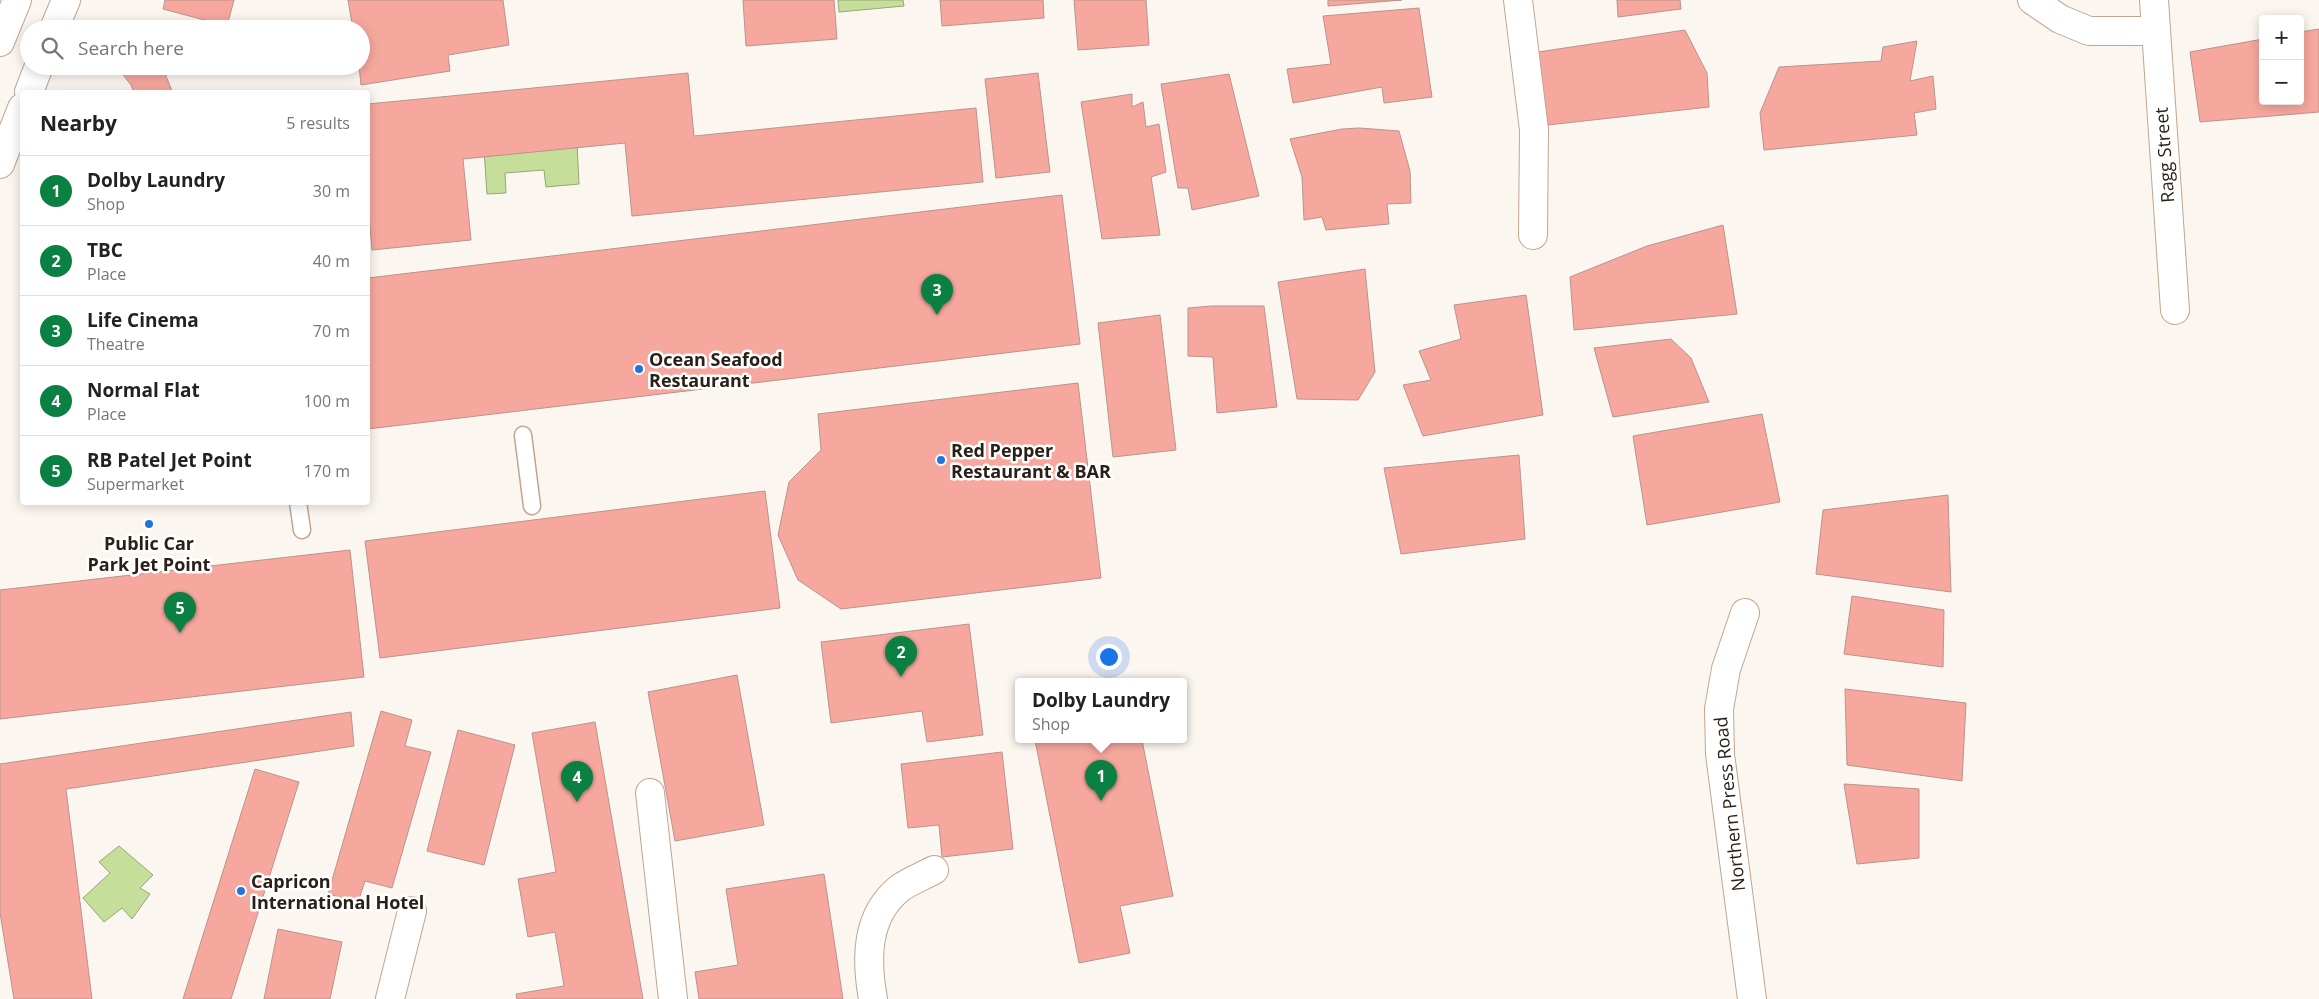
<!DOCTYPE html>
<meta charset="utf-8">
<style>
:root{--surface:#fff;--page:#f6f6f6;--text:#222;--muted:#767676;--line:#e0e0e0;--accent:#0b8043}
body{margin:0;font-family:"Open Sans",sans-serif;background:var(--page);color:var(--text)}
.controls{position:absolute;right:15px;top:15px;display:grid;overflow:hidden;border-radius:5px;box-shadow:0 2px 12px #0003}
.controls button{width:45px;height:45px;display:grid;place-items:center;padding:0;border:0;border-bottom:1px solid var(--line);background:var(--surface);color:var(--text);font:25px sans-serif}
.you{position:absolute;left:1108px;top:656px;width:18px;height:18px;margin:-12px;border:4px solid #fff;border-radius:50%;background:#1a73e8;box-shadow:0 0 0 8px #1a73e833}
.badge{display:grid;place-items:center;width:32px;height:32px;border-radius:50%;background:var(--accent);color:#fff;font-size:16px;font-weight:700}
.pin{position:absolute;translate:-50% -41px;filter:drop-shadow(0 1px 2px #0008)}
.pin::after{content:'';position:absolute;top:26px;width:18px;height:15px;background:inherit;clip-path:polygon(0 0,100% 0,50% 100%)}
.popup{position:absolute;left:1015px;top:678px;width:172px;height:65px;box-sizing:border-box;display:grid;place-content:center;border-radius:5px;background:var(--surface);filter:drop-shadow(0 1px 4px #0005);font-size:16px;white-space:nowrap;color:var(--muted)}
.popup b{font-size:19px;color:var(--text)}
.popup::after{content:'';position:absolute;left:50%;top:100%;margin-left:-10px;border:10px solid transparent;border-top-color:var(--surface)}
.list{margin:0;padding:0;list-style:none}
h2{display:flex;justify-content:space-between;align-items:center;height:65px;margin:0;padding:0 20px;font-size:21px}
h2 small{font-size:16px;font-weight:400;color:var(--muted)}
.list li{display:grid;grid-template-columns:32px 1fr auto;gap:15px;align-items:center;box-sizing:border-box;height:70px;padding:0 20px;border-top:1px solid var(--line)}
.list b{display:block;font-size:19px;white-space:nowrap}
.list p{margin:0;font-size:16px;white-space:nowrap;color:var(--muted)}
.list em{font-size:16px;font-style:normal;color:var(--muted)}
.icon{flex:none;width:28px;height:28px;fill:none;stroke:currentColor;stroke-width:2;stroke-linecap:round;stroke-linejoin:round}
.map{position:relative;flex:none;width:2319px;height:999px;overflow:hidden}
.search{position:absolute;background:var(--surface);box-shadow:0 2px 12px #0003;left:20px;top:20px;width:350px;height:55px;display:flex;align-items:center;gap:12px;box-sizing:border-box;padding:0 18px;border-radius:28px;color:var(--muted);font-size:19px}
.panel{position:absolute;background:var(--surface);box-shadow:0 2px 12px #0003;left:20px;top:90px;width:350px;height:415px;border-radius:5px}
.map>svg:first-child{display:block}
.water{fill:#c5df9a;stroke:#97a673}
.building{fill:#f6a89e;stroke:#b9938d}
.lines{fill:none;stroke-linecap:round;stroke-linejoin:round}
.service-casing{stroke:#c3a58e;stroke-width:19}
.minor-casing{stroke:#c3a58e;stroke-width:30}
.primary-casing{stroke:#c3a58e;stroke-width:30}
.service{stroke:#fff;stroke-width:16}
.minor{stroke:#fff;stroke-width:28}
.primary{stroke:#fff;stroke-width:28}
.poi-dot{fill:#2273de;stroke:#fff;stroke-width:2}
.labels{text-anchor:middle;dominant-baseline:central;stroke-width:5;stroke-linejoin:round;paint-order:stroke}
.street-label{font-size:18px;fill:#2b2017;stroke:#fff}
.poi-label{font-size:18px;font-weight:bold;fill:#2b2017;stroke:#fff;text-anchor:start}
</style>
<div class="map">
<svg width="2319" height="999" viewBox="0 0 2319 999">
<rect width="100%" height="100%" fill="#fcf6f1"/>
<g class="water">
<path d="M838,0H903L904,6L839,12Z"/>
<path d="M577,143L579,184L546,187L544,170L505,173L506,193L487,194L484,150Z"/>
<path d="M119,846L153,875L140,888L150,894L132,919L122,908L104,922L83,898L110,873L99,862Z"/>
</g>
<g class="building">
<path d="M165,0H234L227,26L163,9Z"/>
<path d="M348,0H503L509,45L448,55L450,71L361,85L359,66H361V29H353Z"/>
<path d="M743,0H834L837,39L746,46Z"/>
<path d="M940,0H1043L1044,18L942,26Z"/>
<path d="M1074,0H1146L1149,45L1078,50Z"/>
<path d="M1328,0H1402L1328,6Z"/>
<path d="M1617,0H1680L1681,9L1618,17Z"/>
<path d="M1419,8L1432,97L1384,103L1382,87L1293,103L1287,69L1331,64L1323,16Z"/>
<path d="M2319,29V112L2200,122L2190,52L2263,39V101H2300V32Z"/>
<path d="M1685,30L1707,73L1709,107L1548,125L1542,94L1538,52Z"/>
<path d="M1917,41L1910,81L1933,76L1936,109L1914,113L1917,135L1764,150L1760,113L1779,67L1881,61L1883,47Z"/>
<path d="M123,66H162L172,91L134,92L131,85L124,76Z"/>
<path d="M688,73L694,136L976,108L983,182L632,216L625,143L463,159L471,240L372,250L368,204V104Z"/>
<path d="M1038,73L1050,172L996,178L985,79Z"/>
<path d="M1229,74L1259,196L1192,210L1188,188H1178L1161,84Z"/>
<path d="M1132,94V107L1143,102L1146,127L1159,124L1166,172L1151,177L1160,235L1102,239L1081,102Z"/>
<path d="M1359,128L1399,131L1410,171L1411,203L1387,204L1389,224L1326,230L1322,217L1304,220L1302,177L1290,139L1342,129Z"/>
<path d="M1062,195L1080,344L368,429V278Z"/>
<path d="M1723,225L1737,314L1574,330L1570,277L1647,246Z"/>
<path d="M1365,269L1375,372L1358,400L1297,399L1278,282Z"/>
<path d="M1526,295L1543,415L1423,436L1403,385L1431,380L1419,351L1461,339L1454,305Z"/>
<path d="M1211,306H1264L1277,407L1217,413L1213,357L1188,356V308Z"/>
<path d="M1160,315L1176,450L1113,457L1098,323Z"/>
<path d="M1671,339L1691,358L1709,402L1613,417L1594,348Z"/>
<path d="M1078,383L1101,578L841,609L798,580L778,535L789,482L821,450L818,414Z"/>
<path d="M1762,414L1780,502L1647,525L1633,436Z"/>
<path d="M1519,455L1525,539L1401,554L1384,468Z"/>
<path d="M765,491L780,608L380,658L365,541Z"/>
<path d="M1948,495L1951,592L1816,574L1823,510Z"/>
<path d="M350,550L364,677L0,719V590Z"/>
<path d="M1852,596L1944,610L1943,667L1844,654Z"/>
<path d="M969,624L983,735L927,742L922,711L831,723L821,642Z"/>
<path d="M737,675L764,825L675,841L648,692Z"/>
<path d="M1845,689L1966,703L1962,781L1847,765Z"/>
<path d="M381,711L412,720L405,746L431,752L392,888L365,881L358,902L328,894Z"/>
<path d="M351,712L354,746L66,789L92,999H14L0,913V764Z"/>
<path d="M595,722L643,999H517L516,994L564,986L555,932L528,937L518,879L556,872L532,733Z"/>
<path d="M458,730L515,745L484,865L427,851Z"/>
<path d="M1035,740H1142L1173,896L1120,906L1130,953L1079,963Z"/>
<path d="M1002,752L1013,849L942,857L939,825L908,828L901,764Z"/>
<path d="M255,769L299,782L231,999H183Z"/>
<path d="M1844,784L1919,789V858L1857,864Z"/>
<path d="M824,874L843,999H699L695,972L738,965L726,889Z"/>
<path d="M278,929L342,942L330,999H264Z"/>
</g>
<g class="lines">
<defs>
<g id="service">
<path d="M523,435L532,506"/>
<path d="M298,502L302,530"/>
</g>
<g id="minor">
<path d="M1518,0L1534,130L1533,235"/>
<path d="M2032,0L2060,19L2089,31H2156"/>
<path d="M2154,0L2175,310"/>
<path d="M54,29L66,0"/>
<path d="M29,92L39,66"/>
<path d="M0,164L22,108"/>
<path d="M1745,613L1726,669L1719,709L1720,754L1752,999"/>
<path d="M650,793L673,999"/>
<path d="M390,999L412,911"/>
<path d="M873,999C866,960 865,916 900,888C910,881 923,876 934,870"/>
</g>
<path id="primary" d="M0,42L17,0"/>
</defs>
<use href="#service" class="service-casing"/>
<use href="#minor" class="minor-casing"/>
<use href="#primary" class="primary-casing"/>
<use href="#service" class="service"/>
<use href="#minor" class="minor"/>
<use href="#primary" class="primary"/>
</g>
<g class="poi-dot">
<circle cx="639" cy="369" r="5"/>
<circle cx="941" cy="460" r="5"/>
<circle cx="149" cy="524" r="5"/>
<circle cx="241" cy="891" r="5"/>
</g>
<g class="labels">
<g class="street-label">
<text transform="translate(2164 155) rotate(-94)">Ragg Street</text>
<text transform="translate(1729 804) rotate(-96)">Northern Press Road</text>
</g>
<g class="poi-label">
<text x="649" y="359">Ocean Seafood<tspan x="649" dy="21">Restaurant</tspan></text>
<text x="951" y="450">Red Pepper<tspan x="951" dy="21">Restaurant &amp; BAR</tspan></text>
<text x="149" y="543" text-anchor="middle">Public Car<tspan x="149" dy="21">Park Jet Point</tspan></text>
<text x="251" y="881">Capricon<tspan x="251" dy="21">International Hotel</tspan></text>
</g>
</g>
</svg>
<div class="controls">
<button>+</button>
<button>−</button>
</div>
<div class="you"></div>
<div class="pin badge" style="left:1101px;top:801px">1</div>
<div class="popup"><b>Dolby Laundry</b>Shop</div>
<div class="pin badge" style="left:901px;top:677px">2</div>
<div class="pin badge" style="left:937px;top:315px">3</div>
<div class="pin badge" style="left:577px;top:802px">4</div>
<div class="pin badge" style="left:180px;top:633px">5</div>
<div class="search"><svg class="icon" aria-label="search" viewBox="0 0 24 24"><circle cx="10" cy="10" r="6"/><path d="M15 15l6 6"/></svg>Search here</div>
<section class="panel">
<h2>Nearby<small>5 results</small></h2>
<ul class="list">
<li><span class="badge">1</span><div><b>Dolby Laundry</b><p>Shop</p></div><em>30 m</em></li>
<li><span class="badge">2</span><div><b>TBC</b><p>Place</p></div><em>40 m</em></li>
<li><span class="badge">3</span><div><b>Life Cinema</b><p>Theatre</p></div><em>70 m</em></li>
<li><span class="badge">4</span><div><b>Normal Flat</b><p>Place</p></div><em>100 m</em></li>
<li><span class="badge">5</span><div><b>RB Patel Jet Point</b><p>Supermarket</p></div><em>170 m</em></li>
</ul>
</section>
</div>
